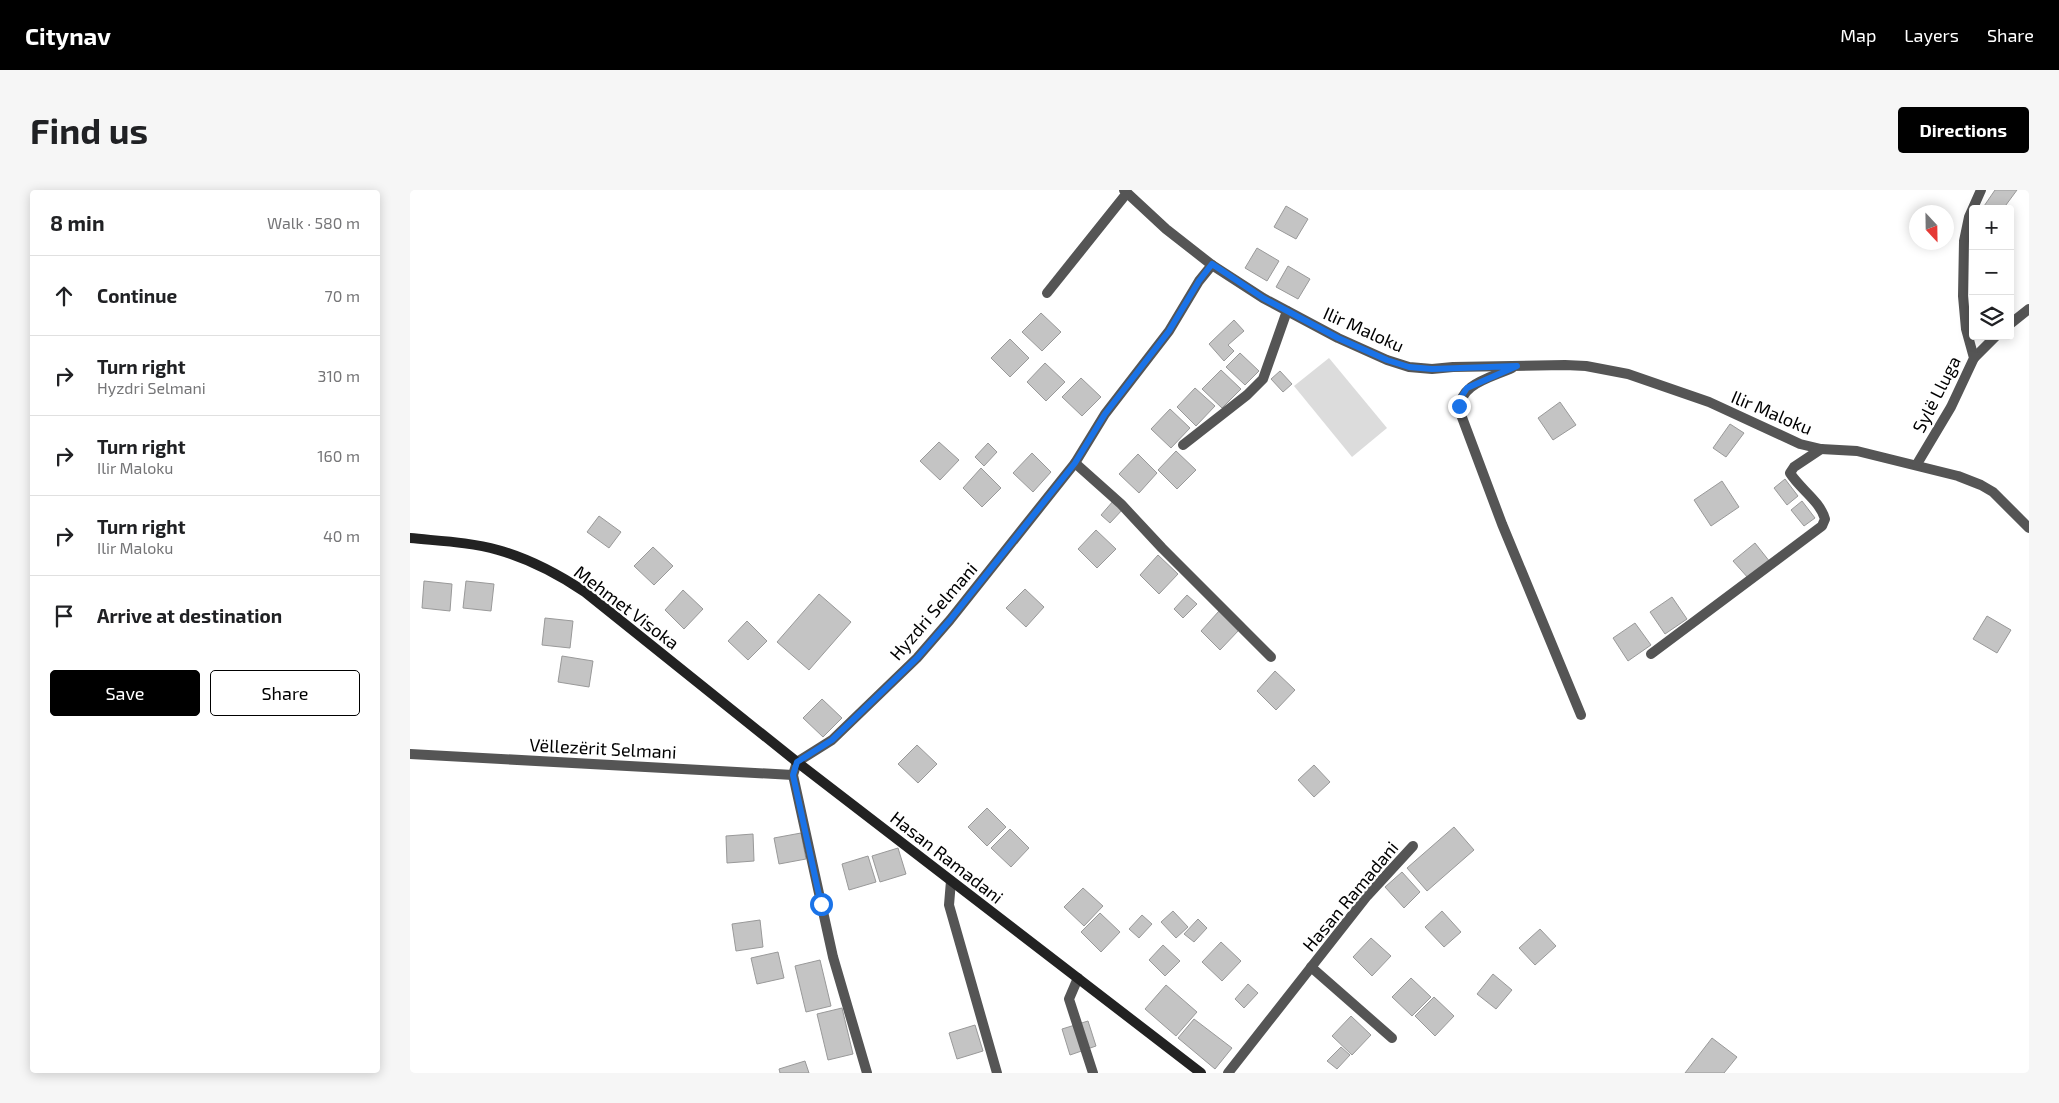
<!DOCTYPE html>
<meta charset="utf-8">
<style>
:root{--surface:#fff;--page:#f6f6f6;--text:#202124;--muted:#757577;--line:#e0e0e0;--accent:#000}
body{margin:0;font-family:"Exo 2",sans-serif;background:var(--page);color:var(--text)}
.controls{position:absolute;right:15px;top:15px;display:grid;overflow:hidden;border-radius:5px;box-shadow:0 2px 12px #0003}
.controls button{width:45px;height:45px;display:grid;place-items:center;padding:0;border:0;border-bottom:1px solid var(--line);background:var(--surface);color:var(--text);font:25px sans-serif}
.compass{position:absolute;left:1499px;top:15px;width:45px;height:45px;border-radius:50%;background:var(--surface);box-shadow:0 2px 12px #0003;rotate:158deg}
.stop{position:absolute;width:15px;height:15px;margin:-11px;border:4px solid #1a73e8;border-radius:50%;background:#fff}
.stop.end{background:#1a73e8;border-color:#fff;box-shadow:0 1px 5px #0008}
.list{margin:0;padding:0;list-style:none}
h2{display:flex;justify-content:space-between;align-items:center;height:65px;margin:0;padding:0 20px;font-size:21px}
h2 small{font-size:16px;font-weight:400;color:var(--muted)}
.list li{display:grid;grid-template-columns:32px 1fr auto;gap:15px;align-items:center;box-sizing:border-box;height:80px;padding:0 20px;border-top:1px solid var(--line)}
.list b{display:block;font-size:19px;white-space:nowrap}
.list p{margin:0;font-size:16px;white-space:nowrap;color:var(--muted)}
.list em{font-size:16px;font-style:normal;color:var(--muted)}
.actions{display:flex;gap:10px;padding:15px 20px}
.actions a{flex:1;padding:11px 0;border:1px solid var(--accent);border-radius:5px;text-align:center;font-size:18px;color:var(--accent)}
.actions .main{background:var(--accent);color:#fff}
.icon{flex:none;width:28px;height:28px;fill:none;stroke:currentColor;stroke-width:2;stroke-linecap:round;stroke-linejoin:round}
.map{position:relative;flex:none;width:1619px;height:883px;overflow:hidden;border-radius:5px}
header{display:flex;align-items:center;gap:30px;box-sizing:border-box;height:70px;padding:0 25px;background:var(--accent);color:#fff}
header strong{font-size:24px}
nav{display:flex;gap:28px;margin-inline-start:auto;font-size:18px}
.intro{display:flex;align-items:center;justify-content:space-between;box-sizing:border-box;height:120px;padding:0 30px}
h1{margin:0;font-size:35px}
.button{padding:12px 22px;border-radius:5px;background:var(--accent);color:#fff;font-size:18px;font-weight:700}
main{display:flex;gap:30px;padding:0 30px}
aside{flex:1;background:var(--surface);border-radius:5px;box-shadow:0 2px 12px #0003}
.map>svg:first-child{display:block}
.green{fill:#dcdcdc}
.building{fill:#c4c4c4;stroke:#999}
.lines{fill:none;stroke-linecap:round;stroke-linejoin:round}
.street{stroke:#555;stroke-width:10}
.secondary{stroke:#222;stroke-width:10}
.route{stroke:#1a73e8;stroke-width:6}
.labels{text-anchor:middle;dominant-baseline:central;stroke-width:4.5;stroke-linejoin:round;paint-order:stroke}
.street-label{font-size:18px;fill:#000;stroke:#fff}
</style>
<header>
<strong>Citynav</strong>
<nav><a>Map</a><a>Layers</a><a>Share</a></nav>
</header>
<div class="intro"><h1>Find us</h1><a class="button">Directions</a></div>
<main>
<aside>
<h2>8 min<small>Walk · 580 m</small></h2>
<ul class="list">
<li><svg class="icon" aria-label="ahead" viewBox="0 0 24 24"><path d="M12 20V5M6 11l6-6 6 6"/></svg><div><b>Continue</b></div><em>70 m</em></li>
<li><svg class="icon" aria-label="right" viewBox="0 0 24 24"><path d="M7 20v-9h11M14 6l5 5-5 5"/></svg><div><b>Turn right</b><p>Hyzdri Selmani</p></div><em>310 m</em></li>
<li><svg class="icon" aria-label="right" viewBox="0 0 24 24"><path d="M7 20v-9h11M14 6l5 5-5 5"/></svg><div><b>Turn right</b><p>Ilir Maloku</p></div><em>160 m</em></li>
<li><svg class="icon" aria-label="right" viewBox="0 0 24 24"><path d="M7 20v-9h11M14 6l5 5-5 5"/></svg><div><b>Turn right</b><p>Ilir Maloku</p></div><em>40 m</em></li>
<li><svg class="icon" aria-label="arrive" viewBox="0 0 24 24"><path d="M6 21V4h12l-3 4 3 4H6"/></svg><div><b>Arrive at destination</b></div></li>
</ul>
<div class="actions"><a class="main">Save</a><a>Share</a></div>
</aside>
<div class="map">
<svg width="1619" height="883" viewBox="0 0 1619 883">
<rect width="100%" height="100%" fill="#fff"/>
<path class="green" d="M919,168L977,238L942,267L884,196Z"/>
<g class="building">
<path d="M1585,0H1607L1593,19H1572Z"/>
<path d="M876,16L898,29L886,49L864,37Z"/>
<path d="M847,58L869,71L857,91L835,78Z"/>
<path d="M878,76L900,89L888,109L866,97Z"/>
<path d="M631,123L651,142L632,161L612,142Z"/>
<path d="M824,130L834,141L818,155L824,161L814,171L799,154Z"/>
<path d="M600,149L619,168L600,187L581,168Z"/>
<path d="M830,163L849,181L835,195L816,177Z"/>
<path d="M635,173L655,192L636,211L617,192Z"/>
<path d="M811,180L831,199L812,218L792,199Z"/>
<path d="M870,181L882,194L873,202L861,189Z"/>
<path d="M671,188L691,207L672,226L652,207Z"/>
<path d="M785,198L805,216L786,236L767,217Z"/>
<path d="M1150,212L1166,235L1143,250L1128,228Z"/>
<path d="M760,219L780,238L761,258L741,239Z"/>
<path d="M1320,234L1334,243L1316,267L1303,258Z"/>
<path d="M529,252L549,270L530,290L510,271Z"/>
<path d="M578,253L587,262L574,276L565,267Z"/>
<path d="M766,261L786,280L767,299L748,280Z"/>
<path d="M622,263L641,282L623,302L603,283Z"/>
<path d="M728,264L747,283L729,303L709,284Z"/>
<path d="M571,278L591,298L572,317L553,298Z"/>
<path d="M1375,289L1388,306L1377,315L1364,298Z"/>
<path d="M1312,291L1329,317L1301,336L1284,310Z"/>
<path d="M704,310L713,319L700,333L691,325Z"/>
<path d="M1392,311L1405,328L1394,336L1381,320Z"/>
<path d="M189,326L211,342L199,358L177,342Z"/>
<path d="M686,340L706,359L687,378L668,359Z"/>
<path d="M1345,353L1360,372L1339,389L1323,371Z"/>
<path d="M243,357L263,376L244,395L224,376Z"/>
<path d="M748,365L768,384L749,404L730,385Z"/>
<path d="M14,391L42,394L40,421L12,418Z"/>
<path d="M56,391L84,394L81,421L53,418Z"/>
<path d="M615,399L634,417L616,437L596,418Z"/>
<path d="M273,400L293,419L274,439L255,420Z"/>
<path d="M409,404L441,432L399,480L367,452Z"/>
<path d="M777,405L787,414L773,428L764,419Z"/>
<path d="M1262,407L1277,429L1255,444L1240,422Z"/>
<path d="M809,421L829,440L810,460L791,441Z"/>
<path d="M1577,426L1601,440L1587,463L1563,449Z"/>
<path d="M135,428L163,431L160,458L132,455Z"/>
<path d="M337,431L357,451L338,470L318,451Z"/>
<path d="M1225,433L1241,455L1218,471L1203,448Z"/>
<path d="M152,466L183,471L179,497L148,492Z"/>
<path d="M865,481L885,500L866,520L847,501Z"/>
<path d="M412,509L432,528L413,547L393,528Z"/>
<path d="M507,555L527,574L508,593L488,574Z"/>
<path d="M904,575L920,592L904,607L888,590Z"/>
<path d="M577,618L596,637L577,656L558,637Z"/>
<path d="M1044,637L1064,660L1017,701L997,678Z"/>
<path d="M600,639L619,658L601,677L581,658Z"/>
<path d="M391,643L396,669L369,674L364,648Z"/>
<path d="M343,644L344,671L317,673L316,646Z"/>
<path d="M488,658L496,684L470,692L462,666Z"/>
<path d="M458,666L466,692L439,700L432,674Z"/>
<path d="M992,682L1010,702L994,718L975,697Z"/>
<path d="M673,698L693,716L674,736L654,717Z"/>
<path d="M763,721L778,737L766,748L751,732Z"/>
<path d="M1032,721L1051,742L1034,757L1015,737Z"/>
<path d="M690,723L710,742L691,762L671,742Z"/>
<path d="M732,725L742,734L729,748L719,739Z"/>
<path d="M788,729L797,738L784,752L774,744Z"/>
<path d="M350,730L353,757L326,761L322,734Z"/>
<path d="M1130,739L1146,756L1125,775L1109,758Z"/>
<path d="M961,748L981,766L962,786L943,767Z"/>
<path d="M811,752L831,771L812,791L792,772Z"/>
<path d="M753,755L770,771L755,786L739,770Z"/>
<path d="M368,762L374,788L347,794L341,768Z"/>
<path d="M410,770L421,816L396,822L385,776Z"/>
<path d="M1083,784L1102,800L1086,819L1067,804Z"/>
<path d="M1001,788L1021,807L1002,826L982,807Z"/>
<path d="M838,794L848,803L834,818L825,809Z"/>
<path d="M756,795L787,822L766,846L735,819Z"/>
<path d="M1024,807L1044,826L1025,846L1005,826Z"/>
<path d="M432,818L443,864L418,870L407,824Z"/>
<path d="M941,826L961,845L942,865L922,846Z"/>
<path d="M784,829L822,858L805,879L768,848Z"/>
<path d="M678,831L686,856L660,865L652,839Z"/>
<path d="M565,835L573,861L547,869L539,843Z"/>
<path d="M1302,848L1327,867L1314,883H1275Z"/>
<path d="M931,857L940,865L927,879L917,871Z"/>
<path d="M395,871L399,883H370L369,879Z"/>
</g>
<g class="lines">
<g class="street">
<path d="M714,0L756,39L802,75L853,108L928,148L977,170L999,177L1022,179L1043,177L1155,175L1176,176L1218,184L1299,212L1390,254L1411,259L1447,261L1548,286L1571,295L1583,302L1619,338"/>
<path d="M637,103L717,3"/>
<path d="M1600,134L1619,119"/>
<path d="M1564,168L1586,146"/>
<path d="M1102,178C1081,188 1047,194 1050,222L1092,334L1171,525"/>
<path d="M773,255L837,205L853,189L877,121"/>
<path d="M665,273L711,314L752,358L861,467"/>
<path d="M1507,274L1541,217L1564,168L1556,139L1553,106L1554,51L1559,27L1571,0"/>
<path d="M1241,464L1412,336L1415,329C1410,311 1390,299 1380,283L1384,277L1411,259"/>
<path d="M0,564L383,585"/>
<path d="M541,691L539,715L587,883"/>
<path d="M901,777L982,848"/>
<path d="M668,788L659,809L683,883"/>
<path d="M457,883L423,767L383,585L387,572L422,550L507,468L540,430L665,273L695,224L759,141L789,91L802,75"/>
<path d="M818,883L957,706L1003,656"/>
</g>
<path class="secondary" d="M0,348C29,351 60,352 88,360C120,369 148,384 175,402L387,572L791,883"/>
</g>
<g class="lines">
<path class="route" d="M411,714L383,585L387,572L422,550L507,468L540,430L665,273L695,224L759,141L789,91L802,74L853,108L928,148L977,170L999,177L1022,179L1107,176L1057,198L1050,209L1049,216"/>
</g>
<g class="labels">
<g class="street-label">
<text transform="translate(954 139) rotate(24)">Ilir Maloku</text>
<text transform="translate(1526 204) rotate(-63)">Sylë Lluga</text>
<text transform="translate(1362 222) rotate(23)">Ilir Maloku</text>
<text transform="translate(217 417) rotate(37)">Mehmet Visoka</text>
<text transform="translate(523 421) rotate(-49)">Hyzdri Selmani</text>
<text transform="translate(193 558) rotate(3)">Vëllezërit Selmani</text>
<text transform="translate(537 667) rotate(38)">Hasan Ramadani</text>
<text transform="translate(940 706) rotate(-50)">Hasan Ramadani</text>
</g>
</g>
</svg>
<div class="controls">
<button>+</button>
<button>−</button>
<button><svg class="icon" aria-label="layers" viewBox="0 0 24 24"><path d="M12 4l9 5-9 5-9-5zM3 14l9 5 9-5"/></svg></button>
</div>
<svg class="compass" viewBox="-18 -18 36 36"><path d="M0-13l5 13h-10z" fill="#e53935"/><path d="M0 13l5-13h-10z" fill="#757577"/></svg>
<div class="stop" style="left:411px;top:714px"></div>
<div class="stop end" style="left:1049px;top:216px"></div>
</div>
</main>
